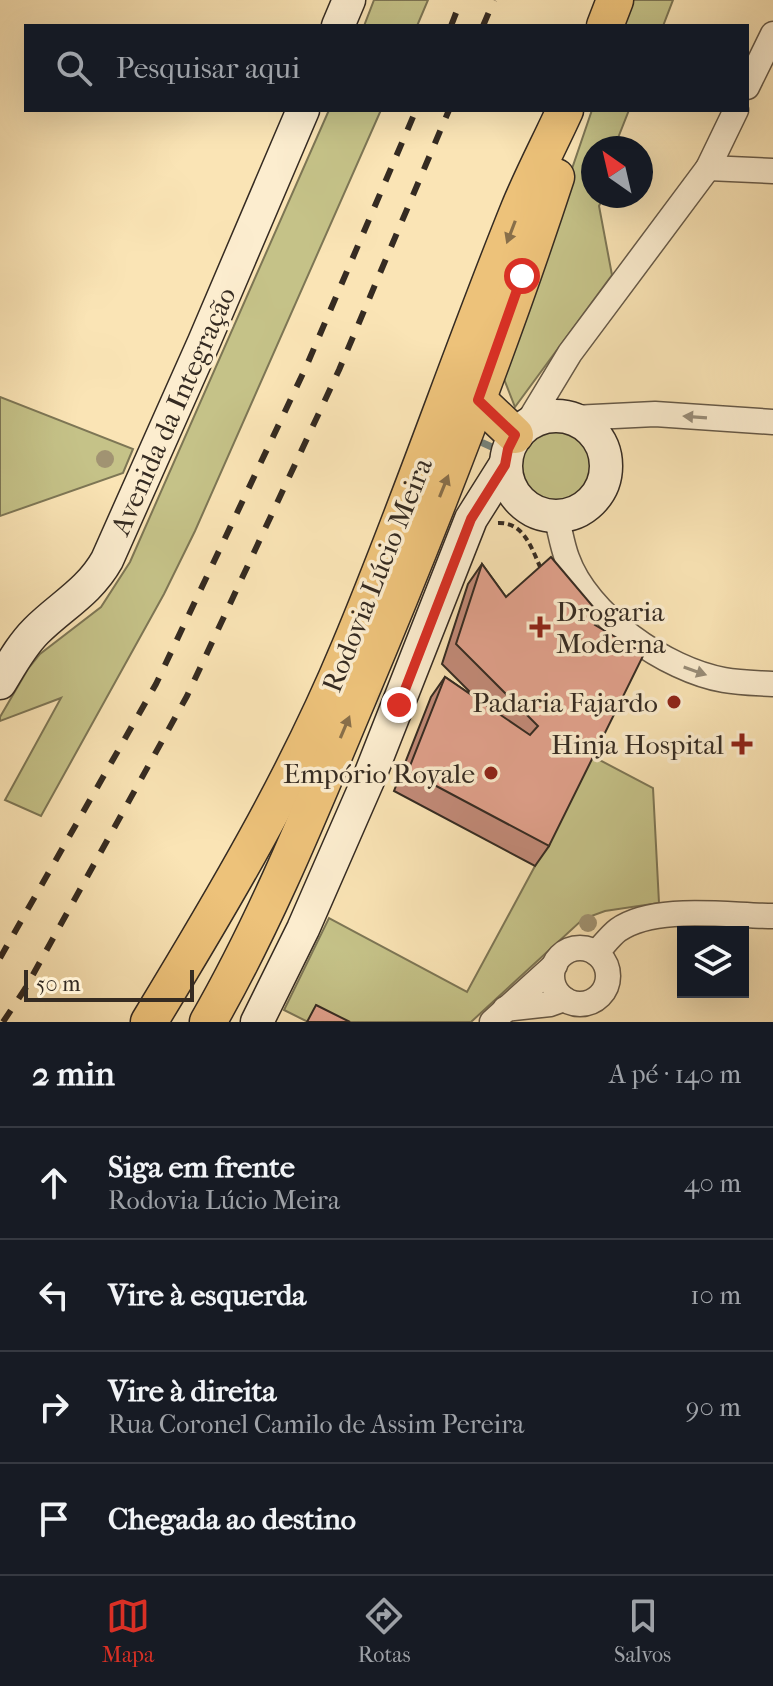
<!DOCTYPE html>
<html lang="pt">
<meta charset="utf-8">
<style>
:root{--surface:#171b24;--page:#242831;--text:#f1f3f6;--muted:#9ea1a6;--line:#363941;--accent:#d93025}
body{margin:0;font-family:"IM FELL French Canon",serif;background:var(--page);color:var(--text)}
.controls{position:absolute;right:24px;bottom:24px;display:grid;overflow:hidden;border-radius:0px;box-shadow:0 8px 32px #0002}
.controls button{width:72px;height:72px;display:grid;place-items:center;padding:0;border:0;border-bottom:2px solid var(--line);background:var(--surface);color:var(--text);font:40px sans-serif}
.compass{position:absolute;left:581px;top:136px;width:72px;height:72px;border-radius:50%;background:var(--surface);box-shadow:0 8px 32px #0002;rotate:326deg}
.scale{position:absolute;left:24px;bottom:20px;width:170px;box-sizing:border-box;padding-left:8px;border:4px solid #352b22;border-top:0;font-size:22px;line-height:28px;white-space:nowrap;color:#352b22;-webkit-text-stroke:6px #fcedcf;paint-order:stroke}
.stop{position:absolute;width:24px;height:24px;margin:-18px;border:6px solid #d93025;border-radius:50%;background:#fff}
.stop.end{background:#d93025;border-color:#fff;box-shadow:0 2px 8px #0008}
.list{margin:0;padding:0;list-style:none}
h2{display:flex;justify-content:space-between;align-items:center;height:104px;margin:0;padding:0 32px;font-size:34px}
h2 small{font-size:26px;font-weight:400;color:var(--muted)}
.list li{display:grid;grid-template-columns:52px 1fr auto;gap:24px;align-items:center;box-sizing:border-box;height:112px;padding:0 32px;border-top:2px solid var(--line)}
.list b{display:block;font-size:30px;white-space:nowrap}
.list p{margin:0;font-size:26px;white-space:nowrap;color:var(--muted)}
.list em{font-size:26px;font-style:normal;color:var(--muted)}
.icon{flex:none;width:44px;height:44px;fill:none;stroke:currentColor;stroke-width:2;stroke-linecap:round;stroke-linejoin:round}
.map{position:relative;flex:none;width:773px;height:1022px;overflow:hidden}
.search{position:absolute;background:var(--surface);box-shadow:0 8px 32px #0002;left:24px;right:24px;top:24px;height:88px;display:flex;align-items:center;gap:20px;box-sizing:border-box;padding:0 28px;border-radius:0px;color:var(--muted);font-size:30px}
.sheet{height:552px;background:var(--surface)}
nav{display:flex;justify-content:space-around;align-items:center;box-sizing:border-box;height:112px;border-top:2px solid var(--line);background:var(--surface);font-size:22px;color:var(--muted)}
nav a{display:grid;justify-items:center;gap:4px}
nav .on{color:var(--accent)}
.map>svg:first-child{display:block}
.green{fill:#c5c288;stroke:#7d7655;stroke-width:2}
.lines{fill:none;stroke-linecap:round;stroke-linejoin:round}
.stream{stroke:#76837b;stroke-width:7}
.street-casing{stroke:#665947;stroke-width:27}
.secondary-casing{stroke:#352b22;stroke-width:35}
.primary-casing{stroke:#352b22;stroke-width:39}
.path{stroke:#352b22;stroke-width:4;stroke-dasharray:6 4;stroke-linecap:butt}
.street{stroke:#fcedcf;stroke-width:24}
.secondary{stroke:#fcedcf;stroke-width:32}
.primary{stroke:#edc27a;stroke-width:36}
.rail{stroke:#352b22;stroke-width:6;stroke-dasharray:14 14;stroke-linecap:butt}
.tree{fill:#a19372}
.wall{fill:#c28a78;stroke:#352b22;stroke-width:2}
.building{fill:#e1a18c;stroke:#352b22;stroke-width:2}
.oneway{fill:#886f4a}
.oneway2{fill:#988c78}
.route{stroke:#d93025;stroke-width:10}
.poi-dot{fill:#8f2418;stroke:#fcedcf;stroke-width:3}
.labels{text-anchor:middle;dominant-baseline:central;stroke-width:7;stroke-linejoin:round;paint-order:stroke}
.street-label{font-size:28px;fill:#352b22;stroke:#fcedcf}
.poi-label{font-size:28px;fill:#352b22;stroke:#fcedcf;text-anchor:end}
</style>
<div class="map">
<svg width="773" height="1022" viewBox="0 0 773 1022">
<rect width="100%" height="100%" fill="#fae4b5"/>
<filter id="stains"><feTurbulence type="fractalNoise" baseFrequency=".0025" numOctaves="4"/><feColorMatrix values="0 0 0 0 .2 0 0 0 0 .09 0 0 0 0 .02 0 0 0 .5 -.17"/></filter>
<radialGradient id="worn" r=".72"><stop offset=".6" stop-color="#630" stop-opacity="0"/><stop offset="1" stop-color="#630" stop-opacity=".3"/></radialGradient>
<g class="green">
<path d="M374,0H428L417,26H364Z"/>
<path d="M631,0H673L663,26H622Z"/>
<path d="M329,110H381L195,531L164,594L41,816L5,800L61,698L0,721V717L28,669L40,654L101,607L130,562Z"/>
<path d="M592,110H629L618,138L630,144L628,148H593V196H604L599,206L612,275L515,407L502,374Z"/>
<path d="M0,397L133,449L123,473L0,516Z"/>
<circle cx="557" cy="466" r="39"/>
<path d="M590,755L653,788L659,903L605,911L583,919L471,1022H308L284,1010L329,918L467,992L535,866Z"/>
</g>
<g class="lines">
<path class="stream" d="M483,443L494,448"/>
<defs>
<g id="street">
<path d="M747,87L773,34"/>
<path d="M708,168L773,171"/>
<path d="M573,418L655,414L773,422"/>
<path d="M527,424L570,353L708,168L736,110"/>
<path d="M556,516C560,530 562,545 567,558C587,615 666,670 724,680C740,683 757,683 773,684"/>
<circle cx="580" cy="976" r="28"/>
<path d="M596,953C603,946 610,936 618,930C655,904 729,916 773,916"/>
<path d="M505,1009L550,1004L564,999"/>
<path d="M492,1022L555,965"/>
</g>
<g id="secondary">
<path d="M338,26L349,0"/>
<circle cx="556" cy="466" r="50"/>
<path d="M0,683C11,665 21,646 36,631C61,606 89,592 107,560L204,342L303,110"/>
<path d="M257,1022L303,929L369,778L471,519L505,465"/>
</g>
<g id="primary">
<path d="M605,26L615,0"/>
<path d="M478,400L515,435"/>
<path d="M149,1022C222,902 295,779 349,649C410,504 460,355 519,209C533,175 550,143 565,110"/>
<path d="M208,1022C267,919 312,807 358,698C430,527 498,354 556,177"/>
</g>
</defs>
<use href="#street" class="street-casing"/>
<use href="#secondary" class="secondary-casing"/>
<use href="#primary" class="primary-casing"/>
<path class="path" d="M498,523C525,522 532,550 542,571"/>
<use href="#street" class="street"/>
<use href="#secondary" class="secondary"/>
<use href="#primary" class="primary"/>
<g class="rail">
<path d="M451,26L461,0"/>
<path d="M483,26L494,0"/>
<path d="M0,958L156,684L306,367L416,110"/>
<path d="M3,1022L25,989L187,696L339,370L449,110"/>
</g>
</g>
<g class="tree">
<circle cx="105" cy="459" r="9"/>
<circle cx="588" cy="923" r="9"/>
</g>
<path class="wall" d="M482,564L506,597L595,625L549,846L535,866L394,791L431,697L445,677L476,698L442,664L468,584Z"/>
<g class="building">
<path d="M551,557L601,616L595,625L644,654L549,846L408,771L445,677L530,735L538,726L456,644L482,564L506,597Z"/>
<path d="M316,1005L350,1022H307Z"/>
</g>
<defs><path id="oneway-solid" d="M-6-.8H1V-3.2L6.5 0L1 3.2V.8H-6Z" transform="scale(2)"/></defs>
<g class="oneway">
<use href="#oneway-solid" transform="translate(511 232) rotate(111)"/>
<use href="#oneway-solid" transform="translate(444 486) rotate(-68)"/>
<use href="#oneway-solid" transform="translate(345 727) rotate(-67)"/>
</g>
<g class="oneway2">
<use href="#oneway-solid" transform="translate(695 417) rotate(-176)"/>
<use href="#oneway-solid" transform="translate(695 671) rotate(19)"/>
</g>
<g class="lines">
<path class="route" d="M399,705L471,519L505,465L508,449L515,435L478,400L522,276"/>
</g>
<g class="poi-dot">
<path d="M536 615h8v8h8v8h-8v8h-8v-8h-8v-8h8z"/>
<circle cx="674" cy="702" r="8"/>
<path d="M738 732h8v8h8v8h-8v8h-8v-8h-8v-8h8z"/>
<circle cx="491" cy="773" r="8"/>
</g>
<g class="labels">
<g class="street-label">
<text transform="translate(173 411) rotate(-66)">Avenida da Integração</text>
<text transform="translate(377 575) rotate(-68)">Rodovia Lúcio Meira</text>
</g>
<g class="poi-label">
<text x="556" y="611" text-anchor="start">Drogaria<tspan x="556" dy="32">Moderna</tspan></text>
<text x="658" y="702">Padaria Fajardo</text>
<text x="724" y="744">Hinja Hospital</text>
<text x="475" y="773">Empório Royale</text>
</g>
</g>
<rect width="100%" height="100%" filter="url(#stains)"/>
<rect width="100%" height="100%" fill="url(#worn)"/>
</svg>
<div class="controls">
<button><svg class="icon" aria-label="layers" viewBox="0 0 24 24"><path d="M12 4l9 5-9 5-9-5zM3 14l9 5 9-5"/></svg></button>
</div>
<svg class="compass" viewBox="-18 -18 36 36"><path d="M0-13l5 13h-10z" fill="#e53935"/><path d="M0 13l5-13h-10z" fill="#9ea1a6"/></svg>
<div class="scale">50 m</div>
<div class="stop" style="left:522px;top:276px"></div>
<div class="stop end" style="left:399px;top:705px"></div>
<div class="search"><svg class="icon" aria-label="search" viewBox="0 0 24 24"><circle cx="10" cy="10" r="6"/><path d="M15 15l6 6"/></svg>Pesquisar aqui</div>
</div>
<section class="sheet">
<h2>2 min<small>A pé · 140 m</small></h2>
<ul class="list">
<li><svg class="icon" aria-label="ahead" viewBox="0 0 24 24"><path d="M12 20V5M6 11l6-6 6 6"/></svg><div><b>Siga em frente</b><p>Rodovia Lúcio Meira</p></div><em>40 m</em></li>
<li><svg class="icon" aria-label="left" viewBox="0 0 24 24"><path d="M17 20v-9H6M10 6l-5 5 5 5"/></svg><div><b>Vire à esquerda</b></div><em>10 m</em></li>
<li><svg class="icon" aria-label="right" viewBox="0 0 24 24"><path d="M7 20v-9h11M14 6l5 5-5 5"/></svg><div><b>Vire à direita</b><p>Rua Coronel Camilo de Assim Pereira</p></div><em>90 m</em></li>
<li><svg class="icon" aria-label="arrive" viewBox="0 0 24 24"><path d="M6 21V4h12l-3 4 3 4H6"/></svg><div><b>Chegada ao destino</b></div></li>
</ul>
</section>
<nav>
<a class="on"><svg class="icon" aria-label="map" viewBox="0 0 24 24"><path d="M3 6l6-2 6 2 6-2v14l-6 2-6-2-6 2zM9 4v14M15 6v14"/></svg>Mapa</a>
<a><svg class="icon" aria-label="directions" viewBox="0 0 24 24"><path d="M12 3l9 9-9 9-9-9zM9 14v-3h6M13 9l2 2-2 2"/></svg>Rotas</a>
<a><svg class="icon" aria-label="saved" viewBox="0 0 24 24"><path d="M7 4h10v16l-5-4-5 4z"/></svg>Salvos</a>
</nav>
